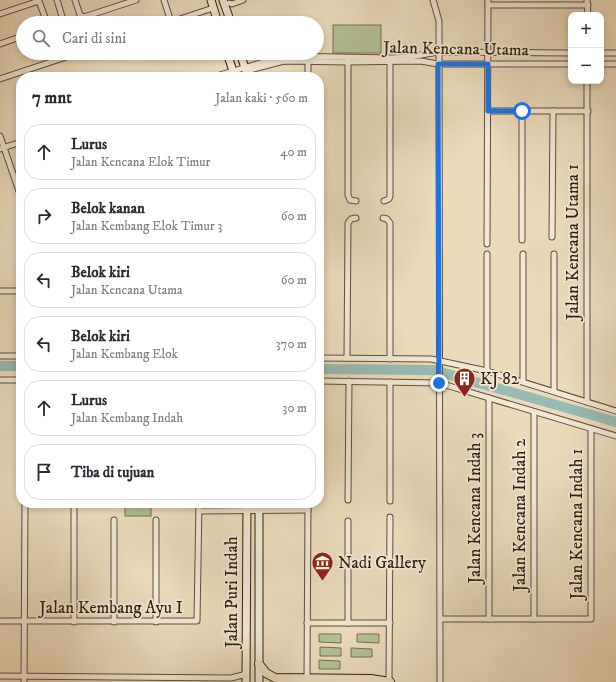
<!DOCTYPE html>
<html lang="id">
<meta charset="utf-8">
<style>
:root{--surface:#fff;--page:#f7f7f7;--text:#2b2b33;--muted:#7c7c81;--line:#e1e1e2}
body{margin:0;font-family:"IM FELL DW Pica",serif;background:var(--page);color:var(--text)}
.controls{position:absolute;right:12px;top:12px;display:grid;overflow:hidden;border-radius:8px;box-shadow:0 2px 6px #0003}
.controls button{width:36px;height:36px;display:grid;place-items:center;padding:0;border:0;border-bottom:1px solid var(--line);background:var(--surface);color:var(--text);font:20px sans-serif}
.stop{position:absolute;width:12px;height:12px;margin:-9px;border:3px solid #1a73e8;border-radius:50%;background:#fff}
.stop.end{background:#1a73e8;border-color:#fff;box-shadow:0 1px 4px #0008}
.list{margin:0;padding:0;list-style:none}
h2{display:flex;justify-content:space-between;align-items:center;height:52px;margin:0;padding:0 16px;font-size:17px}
h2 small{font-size:13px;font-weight:400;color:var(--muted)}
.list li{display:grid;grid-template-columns:26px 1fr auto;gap:12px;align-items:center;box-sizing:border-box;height:56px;margin:0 8px 8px;padding:0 8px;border:1px solid var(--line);border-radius:16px}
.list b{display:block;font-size:15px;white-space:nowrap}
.list p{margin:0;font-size:13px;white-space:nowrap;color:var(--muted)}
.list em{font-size:13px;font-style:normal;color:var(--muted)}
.icon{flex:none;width:22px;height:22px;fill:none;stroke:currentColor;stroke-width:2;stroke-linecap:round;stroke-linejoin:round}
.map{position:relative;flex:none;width:616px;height:682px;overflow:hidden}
.search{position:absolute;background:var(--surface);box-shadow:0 2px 6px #0003;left:16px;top:16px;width:308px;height:44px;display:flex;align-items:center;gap:10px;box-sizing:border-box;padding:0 14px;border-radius:22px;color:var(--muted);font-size:15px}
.panel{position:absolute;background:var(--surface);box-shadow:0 2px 6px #0003;left:16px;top:72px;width:308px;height:436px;border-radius:16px}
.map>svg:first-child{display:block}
.green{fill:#b4c192;stroke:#747052}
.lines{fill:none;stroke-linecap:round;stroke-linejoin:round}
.river{stroke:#98bbb4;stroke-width:10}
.minor-casing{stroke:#614d3d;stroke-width:7}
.secondary-casing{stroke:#331e13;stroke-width:9}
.primary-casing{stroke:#331e13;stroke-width:10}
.minor{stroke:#f2e8d3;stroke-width:5}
.secondary{stroke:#f2e8d3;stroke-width:7}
.primary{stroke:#ebdbbb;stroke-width:8}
.route{stroke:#1a73e8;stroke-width:5}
.labels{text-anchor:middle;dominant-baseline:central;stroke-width:3.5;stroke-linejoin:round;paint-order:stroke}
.street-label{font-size:17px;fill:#331e13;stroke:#f2e8d3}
.poi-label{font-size:17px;fill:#331e13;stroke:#f2e8d3;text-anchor:start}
</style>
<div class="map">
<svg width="616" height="682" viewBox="0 0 616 682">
<rect width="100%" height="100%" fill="#ebdbbb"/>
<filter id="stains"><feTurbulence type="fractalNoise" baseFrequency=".005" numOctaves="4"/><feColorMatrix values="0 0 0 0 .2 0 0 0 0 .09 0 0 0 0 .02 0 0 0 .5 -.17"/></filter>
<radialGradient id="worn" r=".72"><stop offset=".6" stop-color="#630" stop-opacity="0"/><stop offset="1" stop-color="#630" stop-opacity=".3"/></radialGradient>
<g class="green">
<rect x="333" y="25" width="48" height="28"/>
<rect x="125" y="504" width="26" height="12"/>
<path d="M319,634H341V643L319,642Z"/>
<path d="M357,634H379V643L357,642Z"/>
<path d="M320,647L341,648V656H320Z"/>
<path d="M351,648L372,649V657H351Z"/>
<path d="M319,660L340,661V669H319Z"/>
</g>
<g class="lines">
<g class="river">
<path d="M0,366H21"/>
<path d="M319,369L434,370L616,422"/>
</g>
<defs>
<g id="minor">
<path d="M57,0L64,23"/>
<path d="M75,0L80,15L84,17L136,0"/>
<path d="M164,0L171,22"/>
<path d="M433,0L439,21L440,682"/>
<path d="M587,0L588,15"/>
<path d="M229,3L232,4L243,0"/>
<path d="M488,5H588"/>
<path d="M0,14L39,1L47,23"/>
<path d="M168,23L213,8"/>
<path d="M0,44L23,36"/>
<path d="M601,53H616"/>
<path d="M348,60V195L350,200L356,201"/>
<path d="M601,64H616"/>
<path d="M246,71L284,61L348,62L421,61L438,64H571"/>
<path d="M213,77L284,56L393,58L410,57L438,52L571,53"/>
<path d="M308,77V61"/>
<path d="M0,79L78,53"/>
<path d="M488,111H588"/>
<path d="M0,136L21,197"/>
<path d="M0,149L21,142"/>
<path d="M384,201L389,199L390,196V62"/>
<path d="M383,218L387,219L390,223V359"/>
<path d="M552,237L553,111"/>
<path d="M522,240V111"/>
<path d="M487,244L488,0"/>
<path d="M0,291H21"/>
<path d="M0,356H21"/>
<path d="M319,358L431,359L487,371L616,411"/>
<path d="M347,358L348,223L351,219L356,218"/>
<path d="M487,371V254"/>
<path d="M0,380H21"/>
<path d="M319,381L439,383L616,436"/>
<path d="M523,382V254"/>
<path d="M554,391V254"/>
<path d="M587,402V81"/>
<path d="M348,500L349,381"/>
<path d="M390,501V382"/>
<path d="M74,503V622"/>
<path d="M199,511L308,510"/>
<path d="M441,619H591V429"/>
<path d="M489,619V398"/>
<path d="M534,619V412"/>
<path d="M0,621H197L199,503"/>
<path d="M114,622V520"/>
<path d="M156,622V520"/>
<path d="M307,623H390"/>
<path d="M348,623V521"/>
<path d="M0,676L231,678L243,675L246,672"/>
<path d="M307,678L308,503"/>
<path d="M24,682L25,503"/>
<path d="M389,682L390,517"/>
</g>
<g id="secondary">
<path d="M211,0L218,23"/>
<path d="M223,0L231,23"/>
<path d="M227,53L235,77"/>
<path d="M240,53L248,77"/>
<path d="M259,503V682"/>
<path d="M246,682L247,503"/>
</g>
<path id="primary" d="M259,664L266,673L275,678L371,679L390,682"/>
</defs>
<use href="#minor" class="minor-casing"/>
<use href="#secondary" class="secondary-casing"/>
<use href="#primary" class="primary-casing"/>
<use href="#minor" class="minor"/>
<use href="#secondary" class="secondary"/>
<use href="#primary" class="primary"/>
</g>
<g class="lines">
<path class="route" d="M439,383L438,64H488V111H522"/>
</g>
<defs>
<symbol id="building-pin" viewBox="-11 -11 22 30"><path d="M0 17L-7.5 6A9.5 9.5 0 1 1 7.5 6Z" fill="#8f2418" stroke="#f2e8d3"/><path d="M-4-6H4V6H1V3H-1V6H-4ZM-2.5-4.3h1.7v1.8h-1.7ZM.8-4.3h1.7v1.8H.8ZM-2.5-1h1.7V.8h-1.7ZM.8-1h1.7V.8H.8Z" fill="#fff"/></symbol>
<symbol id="museum-pin" viewBox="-11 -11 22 30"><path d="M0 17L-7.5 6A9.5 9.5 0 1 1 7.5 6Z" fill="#8f2418" stroke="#f2e8d3"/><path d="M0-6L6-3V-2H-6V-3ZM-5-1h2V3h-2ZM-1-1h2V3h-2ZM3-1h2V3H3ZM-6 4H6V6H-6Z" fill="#fff"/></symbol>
</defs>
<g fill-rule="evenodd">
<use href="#building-pin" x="452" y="366" width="25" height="34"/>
<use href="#museum-pin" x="310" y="550" width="25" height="34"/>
</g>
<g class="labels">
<g class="street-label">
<text transform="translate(456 49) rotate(1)">Jalan Kencana Utama</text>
<text transform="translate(573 242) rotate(-90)">Jalan Kencana Utama 1</text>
<text transform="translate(475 508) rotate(-90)">Jalan Kencana Indah 3</text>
<text transform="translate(520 515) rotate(-90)">Jalan Kencana Indah 2</text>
<text transform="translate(577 524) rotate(-90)">Jalan Kencana Indah 1</text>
<text transform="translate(232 592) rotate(-90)">Jalan Puri Indah</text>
<text x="111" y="608">Jalan Kembang Ayu I</text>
</g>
<g class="poi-label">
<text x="480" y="379">KJ 82</text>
<text x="338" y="563">Nadi Gallery</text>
</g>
</g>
<rect width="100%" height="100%" filter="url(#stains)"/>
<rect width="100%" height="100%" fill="url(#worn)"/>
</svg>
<div class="controls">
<button>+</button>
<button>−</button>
</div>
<div class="stop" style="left:522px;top:111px"></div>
<div class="stop end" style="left:439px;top:383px"></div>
<div class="search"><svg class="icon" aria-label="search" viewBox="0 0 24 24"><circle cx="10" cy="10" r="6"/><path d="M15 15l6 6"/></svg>Cari di sini</div>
<section class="panel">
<h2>7 mnt<small>Jalan kaki · 560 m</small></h2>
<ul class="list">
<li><svg class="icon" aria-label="ahead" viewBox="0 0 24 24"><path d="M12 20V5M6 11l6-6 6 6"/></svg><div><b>Lurus</b><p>Jalan Kencana Elok Timur</p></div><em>40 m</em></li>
<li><svg class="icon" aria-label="right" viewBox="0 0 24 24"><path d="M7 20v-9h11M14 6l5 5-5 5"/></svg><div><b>Belok kanan</b><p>Jalan Kembang Elok Timur 3</p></div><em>60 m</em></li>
<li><svg class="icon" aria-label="left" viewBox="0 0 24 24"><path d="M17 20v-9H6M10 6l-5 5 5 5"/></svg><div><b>Belok kiri</b><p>Jalan Kencana Utama</p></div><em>60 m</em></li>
<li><svg class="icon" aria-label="left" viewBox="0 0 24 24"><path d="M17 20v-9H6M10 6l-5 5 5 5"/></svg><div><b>Belok kiri</b><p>Jalan Kembang Elok</p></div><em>370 m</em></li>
<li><svg class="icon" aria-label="ahead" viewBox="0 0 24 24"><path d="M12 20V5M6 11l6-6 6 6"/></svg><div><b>Lurus</b><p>Jalan Kembang Indah</p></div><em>30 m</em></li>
<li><svg class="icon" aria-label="arrive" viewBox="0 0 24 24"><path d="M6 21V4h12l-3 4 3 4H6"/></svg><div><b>Tiba di tujuan</b></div></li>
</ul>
</section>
</div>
